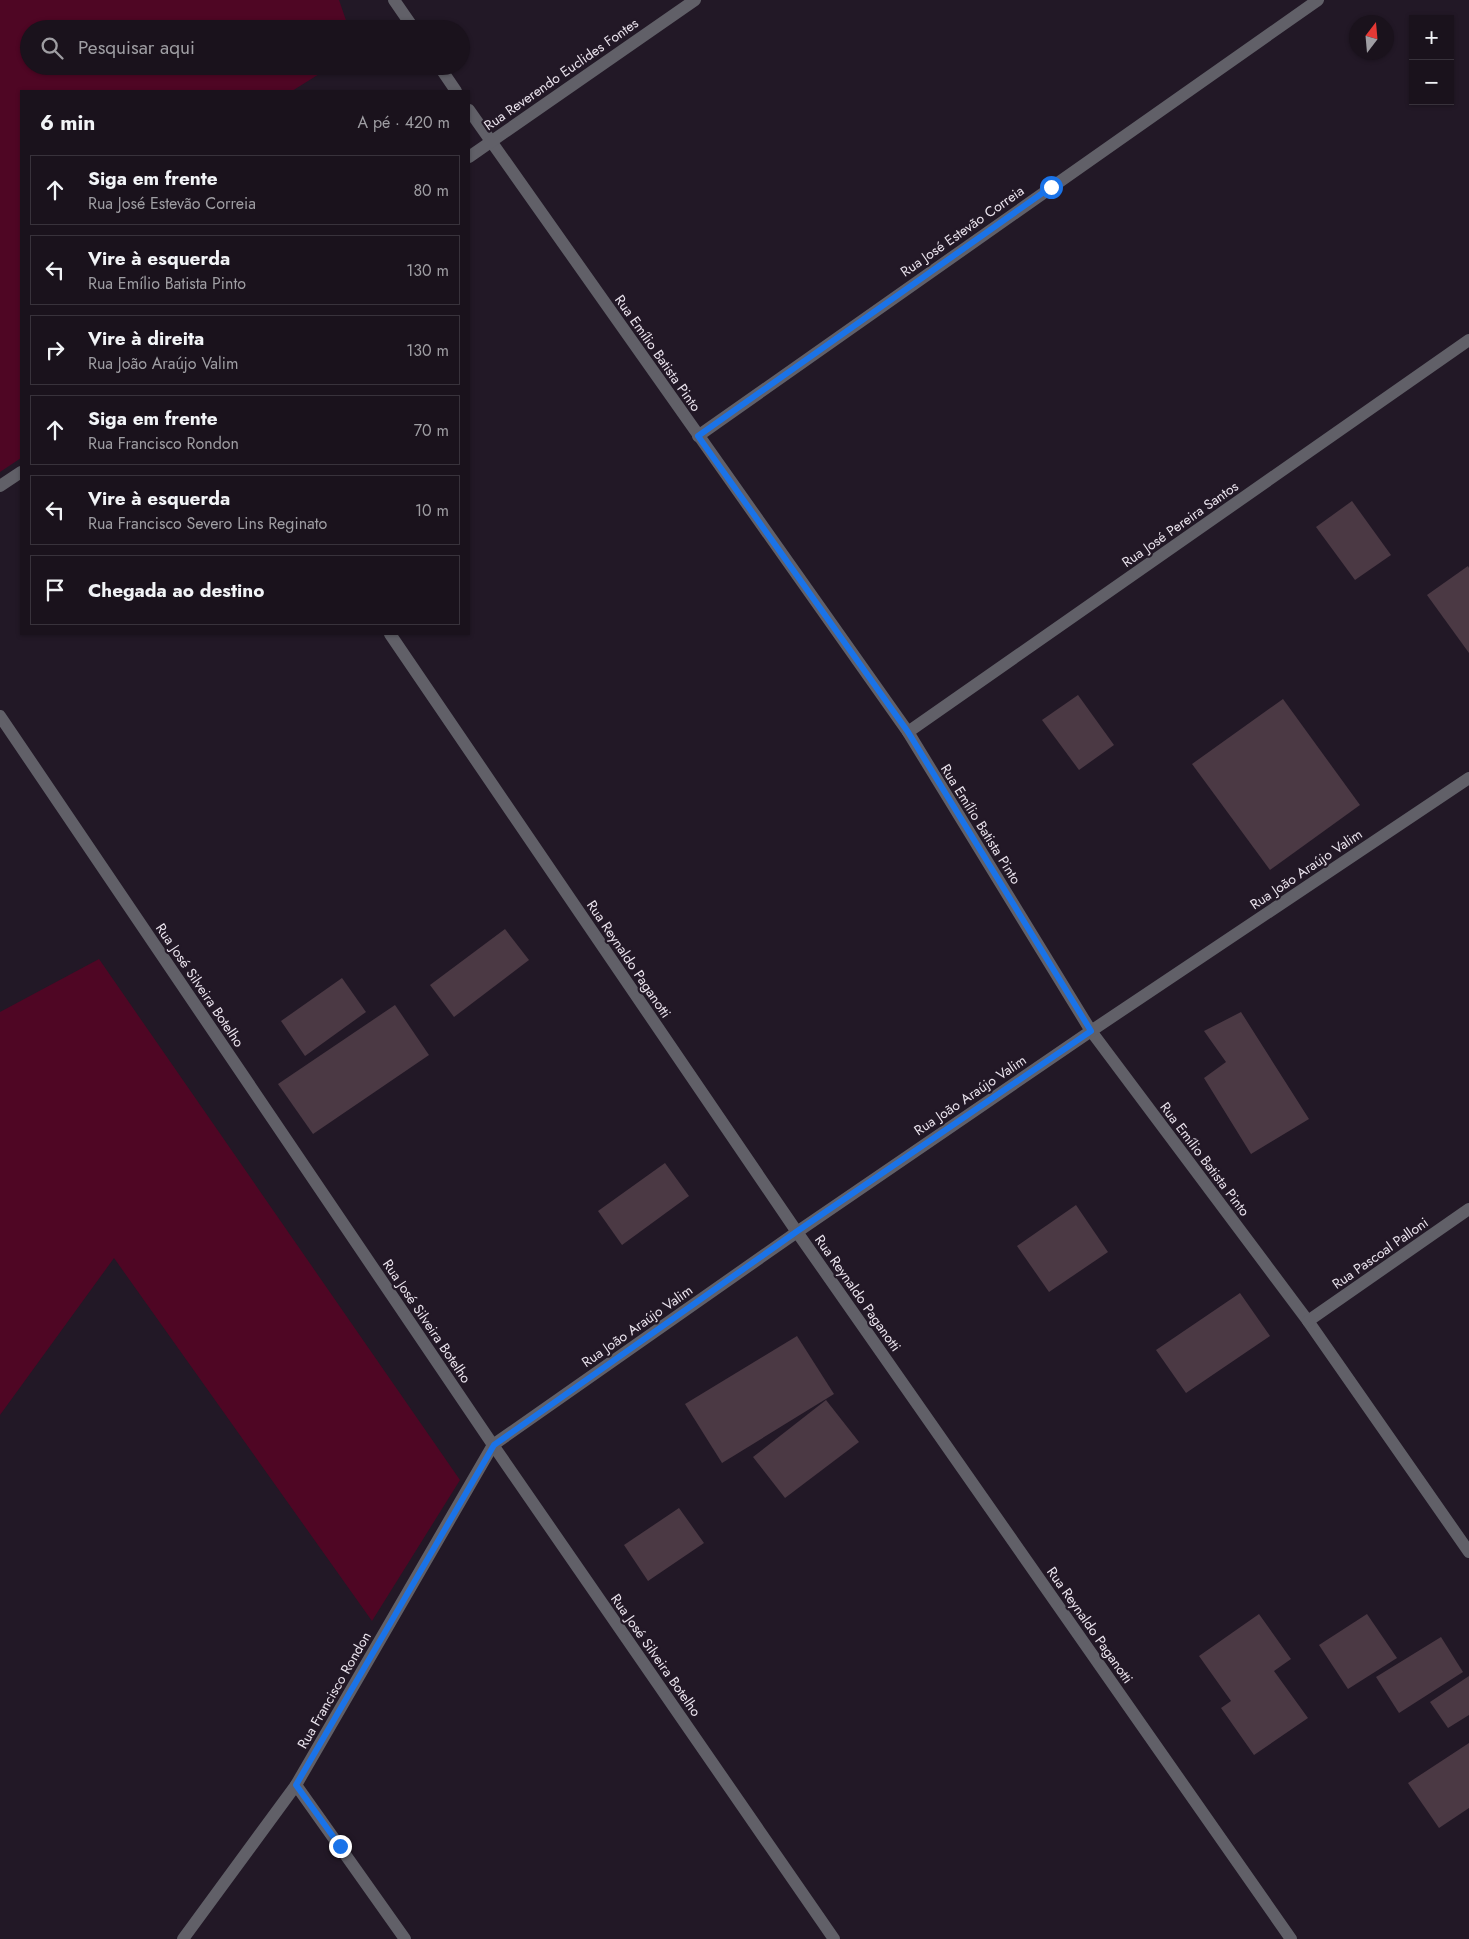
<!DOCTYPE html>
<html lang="pt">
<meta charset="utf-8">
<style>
:root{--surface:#1a121c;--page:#272029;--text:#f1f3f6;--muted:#9f9ea3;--line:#38323b}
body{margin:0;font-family:Jost,sans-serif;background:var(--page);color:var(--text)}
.controls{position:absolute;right:15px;top:15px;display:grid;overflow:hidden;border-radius:0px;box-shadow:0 1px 4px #0004}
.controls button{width:45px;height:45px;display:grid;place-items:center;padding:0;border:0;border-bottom:1px solid var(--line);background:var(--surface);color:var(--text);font:25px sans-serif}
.compass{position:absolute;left:1349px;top:15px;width:45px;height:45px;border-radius:50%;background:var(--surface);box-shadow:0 1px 4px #0004;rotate:16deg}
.stop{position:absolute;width:15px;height:15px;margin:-11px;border:4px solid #1a73e8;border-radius:50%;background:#fff}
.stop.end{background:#1a73e8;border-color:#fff;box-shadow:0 1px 5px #0008}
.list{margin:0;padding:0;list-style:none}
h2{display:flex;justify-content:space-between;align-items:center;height:65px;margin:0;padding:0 20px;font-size:21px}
h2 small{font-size:16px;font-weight:400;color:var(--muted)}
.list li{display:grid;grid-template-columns:32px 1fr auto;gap:15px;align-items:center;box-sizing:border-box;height:70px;margin:0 10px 10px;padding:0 10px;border:1px solid var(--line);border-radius:0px}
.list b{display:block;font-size:19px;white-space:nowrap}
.list p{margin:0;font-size:16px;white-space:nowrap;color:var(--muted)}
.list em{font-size:16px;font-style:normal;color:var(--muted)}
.icon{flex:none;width:28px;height:28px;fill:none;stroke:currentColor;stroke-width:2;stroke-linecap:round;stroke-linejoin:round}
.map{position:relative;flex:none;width:1469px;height:1939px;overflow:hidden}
.search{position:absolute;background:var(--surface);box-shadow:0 1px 4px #0004;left:20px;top:20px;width:450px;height:55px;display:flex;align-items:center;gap:12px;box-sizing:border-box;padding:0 18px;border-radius:28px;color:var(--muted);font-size:19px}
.panel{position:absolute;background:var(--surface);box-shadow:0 1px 4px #0004;left:20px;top:90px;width:450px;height:545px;border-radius:0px}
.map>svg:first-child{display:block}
.green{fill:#4f0624}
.building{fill:#4b3944}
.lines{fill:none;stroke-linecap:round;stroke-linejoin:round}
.minor{stroke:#616068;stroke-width:12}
.route{stroke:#1a73e8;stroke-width:6}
.labels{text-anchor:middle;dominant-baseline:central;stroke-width:4.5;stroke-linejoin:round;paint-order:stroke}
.street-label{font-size:14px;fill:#eae3ed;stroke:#221826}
</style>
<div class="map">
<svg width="1469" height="1939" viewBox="0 0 1469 1939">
<rect width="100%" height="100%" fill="#221826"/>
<g class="green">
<path d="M0,0H339L349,29H29V66H332L292,91H21V458L0,472Z"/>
<path d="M99,959L460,1480L372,1621L114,1258L0,1415V1012Z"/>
</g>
<g class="building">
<path d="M1352,501L1391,555L1355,580L1316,527Z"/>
<path d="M1468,566L1469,568V653L1427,595Z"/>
<path d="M1078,695L1114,745L1079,770L1042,720Z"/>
<path d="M1283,699L1360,805L1270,870L1192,764Z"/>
<path d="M505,929L529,960L454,1017L430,985Z"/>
<path d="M342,978L366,1012L305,1056L281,1021Z"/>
<path d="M395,1005L429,1055L313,1134L278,1084Z"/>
<path d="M1241,1012L1309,1119L1251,1154L1204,1078L1226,1062L1204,1031Z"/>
<path d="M665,1163L689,1196L622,1245L598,1211Z"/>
<path d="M1076,1205L1108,1252L1049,1292L1017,1246Z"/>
<path d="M1240,1293L1270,1336L1186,1393L1156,1350Z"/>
<path d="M797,1336L834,1394L722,1463L685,1404Z"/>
<path d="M826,1400L859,1442L785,1498L753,1457Z"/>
<path d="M679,1508L704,1543L648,1581L624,1545Z"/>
<path d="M1259,1614L1291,1659L1274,1671L1308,1718L1254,1755L1221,1708L1231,1701L1199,1656Z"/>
<path d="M1367,1614L1397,1658L1348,1689L1319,1645Z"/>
<path d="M1441,1637L1463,1672L1399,1713L1376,1677Z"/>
<path d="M1469,1676V1715L1448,1728L1430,1702Z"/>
<path d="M1469,1743V1808L1439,1828L1408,1783Z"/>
</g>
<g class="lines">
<g class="minor">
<path d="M394,0L414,29"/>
<path d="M439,66L456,91"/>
<path d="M469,110L908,732L1091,1031L1308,1321L1469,1552"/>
<path d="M469,157L695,0"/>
<path d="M698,436L1318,0"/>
<path d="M0,486L21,472"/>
<path d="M390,634L797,1232L1291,1939"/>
<path d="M0,716L493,1445L834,1939"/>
<path d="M908,732L1469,340"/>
<path d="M1308,1321L1469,1209"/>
<path d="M296,1785L405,1939"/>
<path d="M183,1939L296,1785L493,1445L797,1232L1091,1031L1469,778"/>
</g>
</g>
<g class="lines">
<path class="route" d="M340,1846L296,1785L494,1445L796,1232L1091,1031L908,732L698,436L1051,187"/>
</g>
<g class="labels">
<g class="street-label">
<text transform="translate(561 74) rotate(-35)">Rua Reverendo Euclides Fontes</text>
<text transform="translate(962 231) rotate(-35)">Rua José Estevão Correia</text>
<text transform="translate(658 353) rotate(55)">Rua Emílio Batista Pinto</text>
<text transform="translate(1180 524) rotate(-35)">Rua José Pereira Santos</text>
<text transform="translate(981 824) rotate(58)">Rua Emílio Batista Pinto</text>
<text transform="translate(1306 869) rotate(-34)">Rua João Araújo Valim</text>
<text transform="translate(629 959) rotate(56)">Rua Reynaldo Paganotti</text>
<text transform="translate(200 985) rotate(56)">Rua José Silveira Botelho</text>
<text transform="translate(970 1095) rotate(-34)">Rua João Araújo Valim</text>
<text transform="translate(1205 1159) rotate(53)">Rua Emílio Batista Pinto</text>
<text transform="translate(1380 1253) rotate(-35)">Rua Pascoal Palloni</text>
<text transform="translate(858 1293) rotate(55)">Rua Reynaldo Paganotti</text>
<text transform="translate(427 1321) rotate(56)">Rua José Silveira Botelho</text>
<text transform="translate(637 1326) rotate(-35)">Rua João Araújo Valim</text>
<text transform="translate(1090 1625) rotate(55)">Rua Reynaldo Paganotti</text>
<text transform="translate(656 1655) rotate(55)">Rua José Silveira Botelho</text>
<text transform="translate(334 1690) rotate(-60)">Rua Francisco Rondon</text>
</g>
</g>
</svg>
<div class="controls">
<button>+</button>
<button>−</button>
</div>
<svg class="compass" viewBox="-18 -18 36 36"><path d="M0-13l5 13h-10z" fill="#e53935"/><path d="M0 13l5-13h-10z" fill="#9f9ea3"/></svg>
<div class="stop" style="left:1051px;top:187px"></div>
<div class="stop end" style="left:340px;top:1846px"></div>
<div class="search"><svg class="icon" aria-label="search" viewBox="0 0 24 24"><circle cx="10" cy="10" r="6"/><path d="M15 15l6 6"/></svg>Pesquisar aqui</div>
<section class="panel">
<h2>6 min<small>A pé · 420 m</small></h2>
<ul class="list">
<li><svg class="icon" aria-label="ahead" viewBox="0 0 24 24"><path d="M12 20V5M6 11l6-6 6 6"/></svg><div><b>Siga em frente</b><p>Rua José Estevão Correia</p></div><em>80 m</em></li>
<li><svg class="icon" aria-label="left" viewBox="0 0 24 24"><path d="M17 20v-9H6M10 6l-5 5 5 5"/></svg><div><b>Vire à esquerda</b><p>Rua Emílio Batista Pinto</p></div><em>130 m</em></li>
<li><svg class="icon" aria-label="right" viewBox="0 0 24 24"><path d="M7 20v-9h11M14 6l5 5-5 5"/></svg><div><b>Vire à direita</b><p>Rua João Araújo Valim</p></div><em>130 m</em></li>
<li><svg class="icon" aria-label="ahead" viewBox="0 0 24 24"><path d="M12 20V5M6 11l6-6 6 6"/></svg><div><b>Siga em frente</b><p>Rua Francisco Rondon</p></div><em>70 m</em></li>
<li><svg class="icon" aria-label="left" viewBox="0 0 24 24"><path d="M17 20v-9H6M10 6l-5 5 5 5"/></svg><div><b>Vire à esquerda</b><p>Rua Francisco Severo Lins Reginato</p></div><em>10 m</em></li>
<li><svg class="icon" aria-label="arrive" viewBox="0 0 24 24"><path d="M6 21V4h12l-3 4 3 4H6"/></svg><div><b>Chegada ao destino</b></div></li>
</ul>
</section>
</div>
